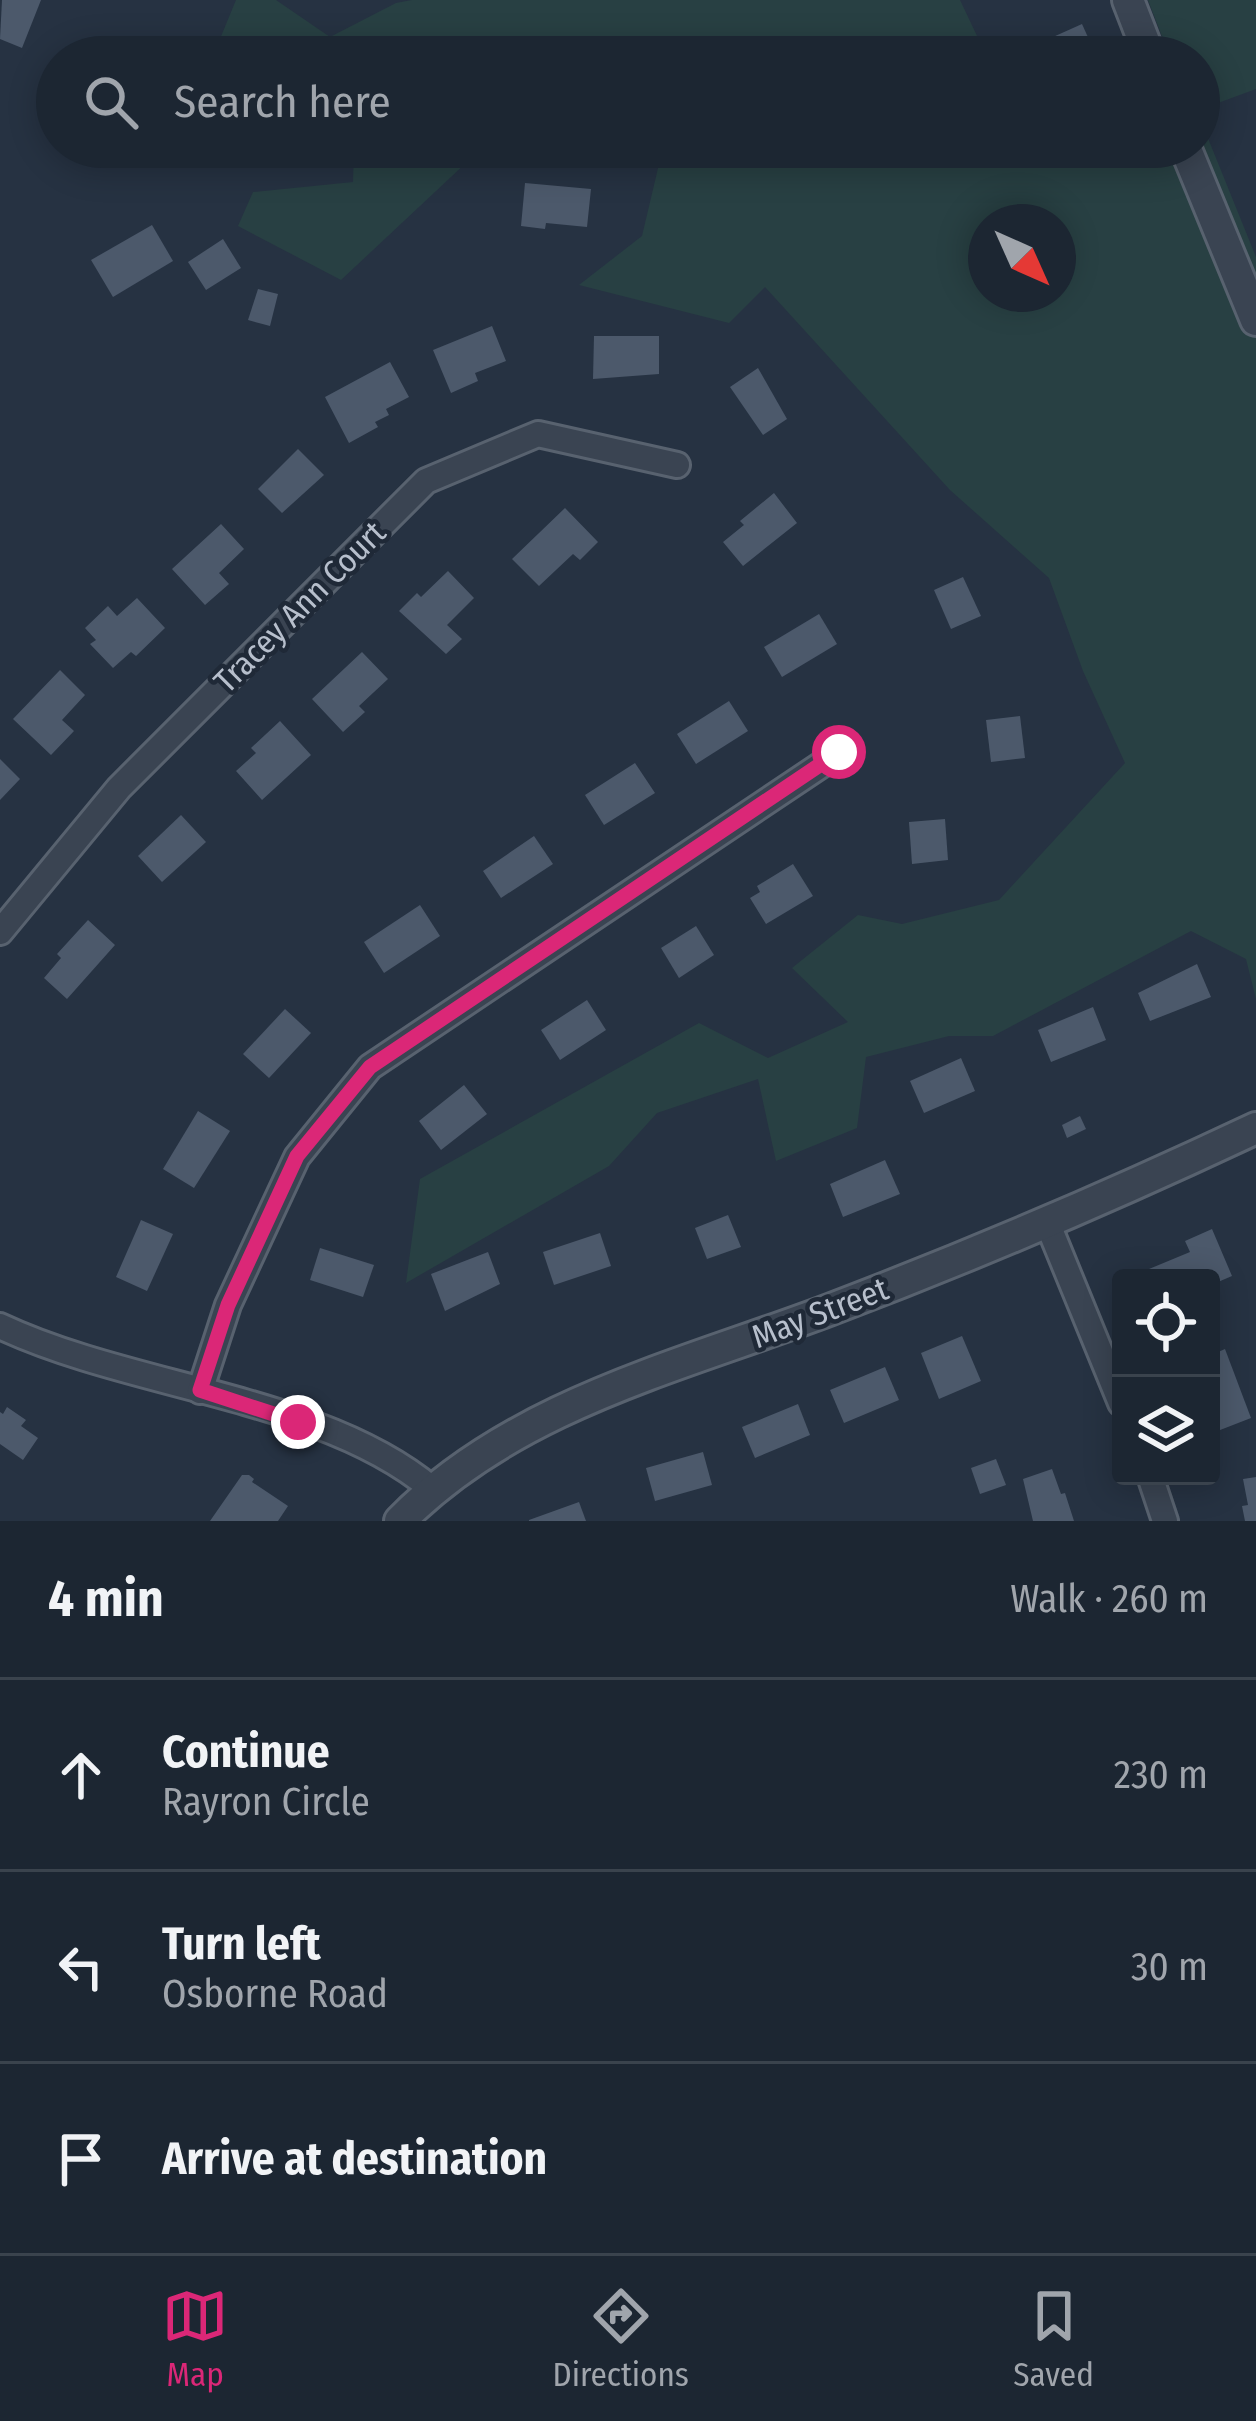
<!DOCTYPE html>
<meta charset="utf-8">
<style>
:root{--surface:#1c2632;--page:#29323e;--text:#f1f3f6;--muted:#a0a5ac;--line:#3a434d;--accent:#db2777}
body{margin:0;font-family:"Fira Sans Condensed",sans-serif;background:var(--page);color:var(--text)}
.controls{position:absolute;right:36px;bottom:36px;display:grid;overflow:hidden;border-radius:12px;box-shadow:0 6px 30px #0003}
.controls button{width:108px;height:108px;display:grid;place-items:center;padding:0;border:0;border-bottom:3px solid var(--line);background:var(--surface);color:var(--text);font:60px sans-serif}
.compass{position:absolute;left:968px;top:204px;width:108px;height:108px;border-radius:50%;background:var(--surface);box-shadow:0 6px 30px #0003;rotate:135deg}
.stop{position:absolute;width:36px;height:36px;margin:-27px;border:9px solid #db2777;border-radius:50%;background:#fff}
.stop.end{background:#db2777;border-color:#fff;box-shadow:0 3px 12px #0008}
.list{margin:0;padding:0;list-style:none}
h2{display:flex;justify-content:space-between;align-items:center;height:156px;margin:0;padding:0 48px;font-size:51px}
h2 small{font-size:39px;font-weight:400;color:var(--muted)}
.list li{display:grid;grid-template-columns:78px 1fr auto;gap:36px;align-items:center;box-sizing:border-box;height:192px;padding:0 48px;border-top:3px solid var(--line)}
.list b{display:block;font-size:45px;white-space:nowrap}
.list p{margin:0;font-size:39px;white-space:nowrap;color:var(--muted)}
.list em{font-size:39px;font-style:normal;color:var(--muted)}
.icon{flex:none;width:66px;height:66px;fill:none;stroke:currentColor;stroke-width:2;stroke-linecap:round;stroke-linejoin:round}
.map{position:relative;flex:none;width:1256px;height:1521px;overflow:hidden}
.search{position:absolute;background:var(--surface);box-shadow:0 6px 30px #0003;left:36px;right:36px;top:36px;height:132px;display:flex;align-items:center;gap:30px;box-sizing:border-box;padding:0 42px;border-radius:66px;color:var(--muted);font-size:45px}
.sheet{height:732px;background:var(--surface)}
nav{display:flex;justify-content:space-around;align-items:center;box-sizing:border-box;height:168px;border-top:3px solid var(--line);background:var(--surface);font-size:33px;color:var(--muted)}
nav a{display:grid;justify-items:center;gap:6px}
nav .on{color:var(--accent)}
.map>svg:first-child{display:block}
.green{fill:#284043;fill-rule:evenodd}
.building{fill:#4c596b}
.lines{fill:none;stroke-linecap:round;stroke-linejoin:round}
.minor-casing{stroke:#58626f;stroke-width:30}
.tertiary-casing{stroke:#58626f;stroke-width:36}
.minor{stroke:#3a4452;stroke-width:24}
.tertiary{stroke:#3a4452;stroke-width:30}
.route{stroke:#db2777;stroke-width:15}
.labels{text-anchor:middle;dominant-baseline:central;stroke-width:9;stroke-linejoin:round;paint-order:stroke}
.street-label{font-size:33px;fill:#b7bfcc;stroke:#1f2937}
</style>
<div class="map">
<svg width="1256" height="1521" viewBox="0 0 1256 1521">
<rect width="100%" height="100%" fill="#263242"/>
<g class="green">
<path d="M236,0H276L330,37L396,3L412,0H960L987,57H233L215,51Z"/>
<path d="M1148,0H1256V89L1199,110V57H1170Z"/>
<path d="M1199,116L1256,257V999L1246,959L1191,931L993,1036H949L866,1057L857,1128L776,1161L758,1079L657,1113L609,1166L406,1283L420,1179L699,1023L768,1058L848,1022L792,968L858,915L902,924L999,900L1125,763L1083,671L1049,578L950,490L765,287L729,323L579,285L642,236L663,147H1199ZM986,222H1058V294H986Z"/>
<path d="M354,147H483L341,280L238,226L253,192L353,182Z"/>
</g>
<g class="building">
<path d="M2,0H41L22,48L0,39Z"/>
<path d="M1082,24L1096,55L1063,57L1053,37Z"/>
<path d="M525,183L591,189L587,227L546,223L545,229L521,226Z"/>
<path d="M152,225L173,261L113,297L91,260Z"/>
<path d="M223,239L241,268L206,290L188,262Z"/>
<path d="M258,289L278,294L270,326L248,320Z"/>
<path d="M492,326L506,361L475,373L478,381L451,393L433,350Z"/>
<path d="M594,336H659V374L593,379Z"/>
<path d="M390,362L409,397L386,409L389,415L375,422L378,427L349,443L325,397Z"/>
<path d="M758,368L787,419L763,435L730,387Z"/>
<path d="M298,449L324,475L282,513L258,489Z"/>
<path d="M774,493L797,523L743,566L723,542L744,525L740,521Z"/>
<path d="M565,508L598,542L580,560L573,554L539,586L512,559Z"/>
<path d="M221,524L244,549L219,573L229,584L205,605L172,569Z"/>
<path d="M448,571L474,598L447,625L462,639L446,654L399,611L417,593L421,597Z"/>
<path d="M963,577L981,616L951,629L934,590Z"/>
<path d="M137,598L165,628L136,656L131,652L113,668L90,644L96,640L85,628L108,606L117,616Z"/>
<path d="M819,614L837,644L782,677L764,647Z"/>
<path d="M362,652L388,679L359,706L365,712L343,732L312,699Z"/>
<path d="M60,670L85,695L62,720L74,731L51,755L13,719Z"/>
<path d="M729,701L748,731L696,764L677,734Z"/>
<path d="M1020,716L1025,758L991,762L986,720Z"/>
<path d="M280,721L311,755L262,800L236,771L256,753L251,748Z"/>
<path d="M0,759L20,779L0,800Z"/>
<path d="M635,763L655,793L604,825L585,795Z"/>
<path d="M181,815L206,842L162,882L138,856Z"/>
<path d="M945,819L948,860L912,864L909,822Z"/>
<path d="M534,836L553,864L501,898L483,871Z"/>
<path d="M793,864L813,896L766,924L750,898L760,892L757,886Z"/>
<path d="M420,905L440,936L384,973L364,942Z"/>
<path d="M88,920L115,945L67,999L44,978L61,958L57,954Z"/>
<path d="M696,926L714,955L679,978L661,948Z"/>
<path d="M1197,964L1211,997L1150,1021L1138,993Z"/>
<path d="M587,1000L606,1030L560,1060L541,1030Z"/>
<path d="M1093,1007L1106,1040L1051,1062L1038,1030Z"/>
<path d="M285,1009L311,1033L269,1078L243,1054Z"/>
<path d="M961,1058L975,1091L924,1113L910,1081Z"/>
<path d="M464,1085L487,1114L441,1150L419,1121Z"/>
<path d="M198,1111L230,1131L194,1188L163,1169Z"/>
<path d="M1080,1116L1086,1129L1067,1138L1062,1125Z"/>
<path d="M885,1160L900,1194L843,1217L830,1184Z"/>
<path d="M728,1215L741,1247L707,1259L695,1228Z"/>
<path d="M141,1220L173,1234L147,1291L116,1277Z"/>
<path d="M1212,1229L1232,1276L1211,1285V1278H1153L1149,1269L1190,1252L1185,1241Z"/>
<path d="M600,1233L611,1266L554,1285L543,1252Z"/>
<path d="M320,1248L374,1265L363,1297L310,1280Z"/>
<path d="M488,1252L500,1284L445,1311L431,1274Z"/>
<path d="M962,1336L981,1381L939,1399L921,1353Z"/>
<path d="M1225,1349L1251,1418L1215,1432L1211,1423V1355Z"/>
<path d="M885,1367L899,1400L844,1423L830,1390Z"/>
<path d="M798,1404L810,1435L755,1458L742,1427Z"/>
<path d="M7,1407L26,1420L21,1426L38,1438L23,1460L0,1444V1412L3,1414Z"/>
<path d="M703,1452L712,1485L655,1501L646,1468Z"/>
<path d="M996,1459L1006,1485L980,1494L971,1468Z"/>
<path d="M1052,1469L1061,1494L1065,1493L1074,1521H1033L1023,1479Z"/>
<path d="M242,1475H249L254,1479L252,1482L288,1506L278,1521H210Z"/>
<path d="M1256,1477V1521H1245L1242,1506L1248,1505L1243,1479Z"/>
<path d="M579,1502L586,1521H529V1520Z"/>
</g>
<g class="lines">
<defs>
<g id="minor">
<path d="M0,932L119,788L426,481L538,434L677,465"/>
<path d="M1047,1222L1121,1403"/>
<path d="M0,1326C131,1388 323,1397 432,1489"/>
<path d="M200,1391L228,1305L297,1157L370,1067L839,753"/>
<path d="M1150,1476L1165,1521"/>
</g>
<g id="tertiary">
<path d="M1128,0L1150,57"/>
<path d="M1185,147L1256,320"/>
<path d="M400,1521C514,1405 681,1366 829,1310C974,1255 1116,1194 1256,1128"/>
</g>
</defs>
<use href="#minor" class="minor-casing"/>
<use href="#tertiary" class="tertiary-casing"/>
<use href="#minor" class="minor"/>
<use href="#tertiary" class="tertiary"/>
</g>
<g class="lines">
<path class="route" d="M298,1422L200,1390L228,1305L297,1156L370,1067L839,752"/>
</g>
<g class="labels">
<g class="street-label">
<text transform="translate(300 607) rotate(-45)">Tracey Ann Court</text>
<text transform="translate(820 1313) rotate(-21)">May Street</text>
</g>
</g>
</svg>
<div class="controls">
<button><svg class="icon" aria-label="locate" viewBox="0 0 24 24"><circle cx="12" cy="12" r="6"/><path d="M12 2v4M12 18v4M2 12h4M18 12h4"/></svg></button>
<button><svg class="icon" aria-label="layers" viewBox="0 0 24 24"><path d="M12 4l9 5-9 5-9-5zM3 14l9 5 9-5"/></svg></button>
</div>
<svg class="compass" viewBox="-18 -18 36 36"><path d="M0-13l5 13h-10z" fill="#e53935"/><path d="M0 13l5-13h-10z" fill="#a0a5ac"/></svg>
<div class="stop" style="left:839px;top:752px"></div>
<div class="stop end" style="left:298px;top:1422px"></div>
<div class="search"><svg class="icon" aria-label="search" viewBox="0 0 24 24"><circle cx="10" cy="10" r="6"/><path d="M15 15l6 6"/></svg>Search here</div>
</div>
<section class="sheet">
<h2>4 min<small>Walk · 260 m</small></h2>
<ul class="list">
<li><svg class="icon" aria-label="ahead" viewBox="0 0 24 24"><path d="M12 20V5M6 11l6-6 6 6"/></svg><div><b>Continue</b><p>Rayron Circle</p></div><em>230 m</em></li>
<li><svg class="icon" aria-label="left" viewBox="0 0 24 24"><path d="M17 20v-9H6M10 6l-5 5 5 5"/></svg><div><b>Turn left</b><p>Osborne Road</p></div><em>30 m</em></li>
<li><svg class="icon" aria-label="arrive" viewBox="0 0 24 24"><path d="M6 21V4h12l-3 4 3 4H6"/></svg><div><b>Arrive at destination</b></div></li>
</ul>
</section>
<nav>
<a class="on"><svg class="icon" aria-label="map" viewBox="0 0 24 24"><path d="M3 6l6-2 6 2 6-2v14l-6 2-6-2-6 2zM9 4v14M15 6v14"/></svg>Map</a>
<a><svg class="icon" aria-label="directions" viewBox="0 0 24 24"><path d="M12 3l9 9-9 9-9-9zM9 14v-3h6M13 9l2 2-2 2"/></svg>Directions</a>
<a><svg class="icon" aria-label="saved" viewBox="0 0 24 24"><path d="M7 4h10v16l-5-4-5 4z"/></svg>Saved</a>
</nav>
